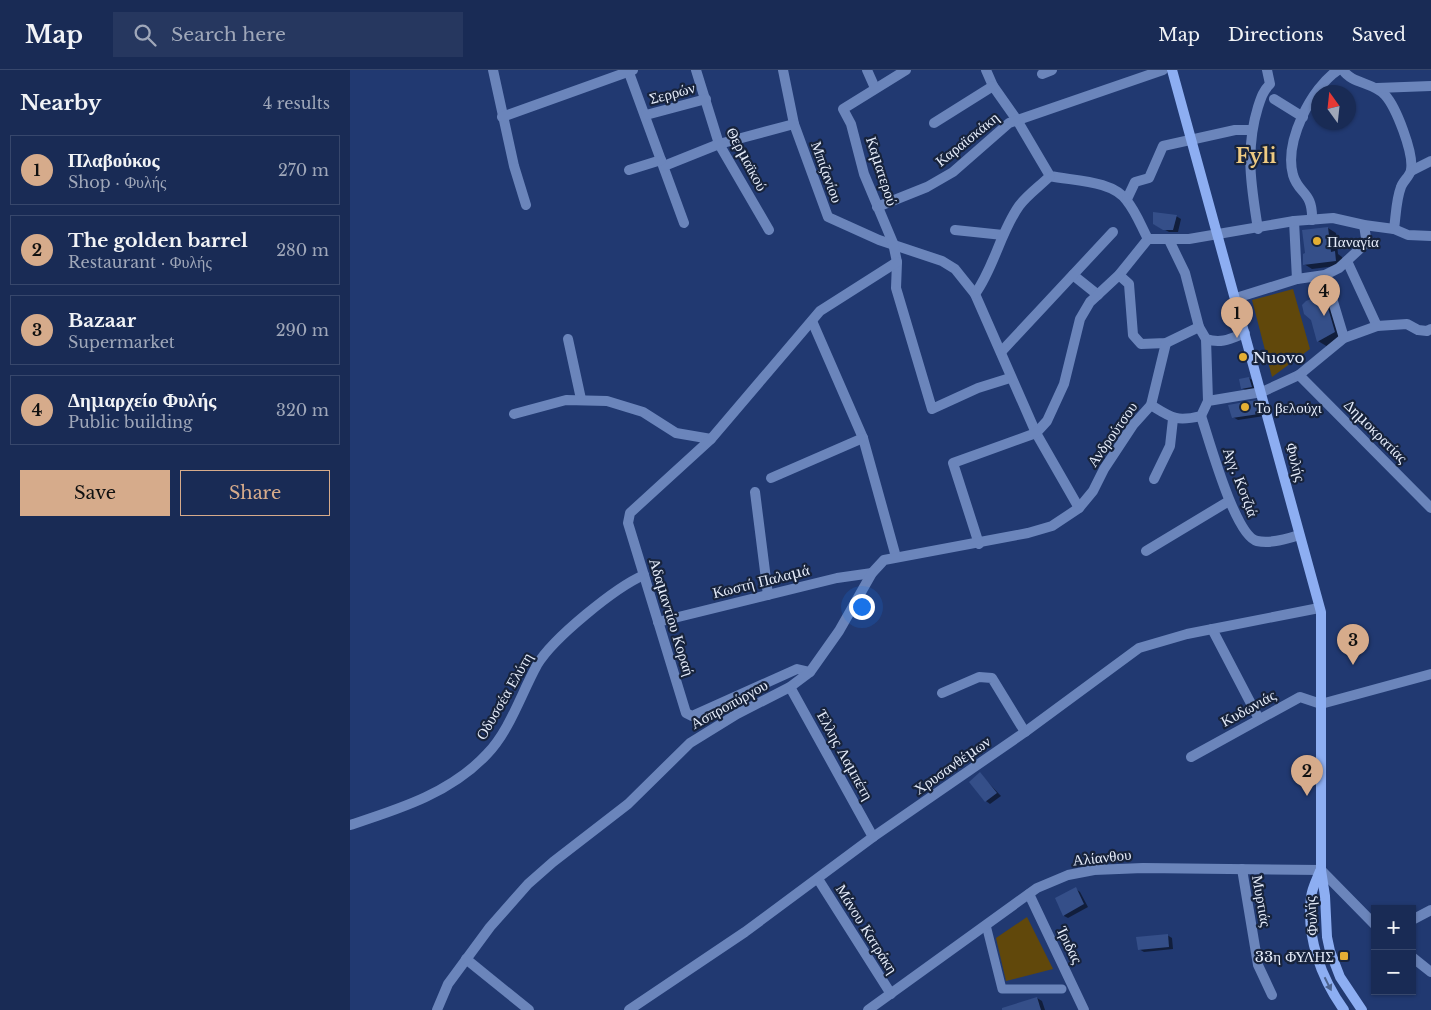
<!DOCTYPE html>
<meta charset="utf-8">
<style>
:root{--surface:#192b55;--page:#26375f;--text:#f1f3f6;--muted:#9fa7b9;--line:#37476c;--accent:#d6ab8b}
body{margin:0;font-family:"Libre Baskerville",serif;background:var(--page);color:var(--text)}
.controls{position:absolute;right:15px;bottom:15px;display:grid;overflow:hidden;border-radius:0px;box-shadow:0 1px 4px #0004}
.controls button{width:45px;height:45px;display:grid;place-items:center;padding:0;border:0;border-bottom:1px solid var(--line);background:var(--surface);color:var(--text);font:25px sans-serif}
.compass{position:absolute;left:961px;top:15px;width:45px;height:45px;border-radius:50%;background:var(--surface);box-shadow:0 1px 4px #0004;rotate:345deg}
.you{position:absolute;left:511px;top:536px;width:18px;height:18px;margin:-12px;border:4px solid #fff;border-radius:50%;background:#1a73e8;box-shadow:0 0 0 8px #1a73e833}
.badge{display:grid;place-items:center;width:32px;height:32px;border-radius:50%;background:var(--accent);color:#111;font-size:16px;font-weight:700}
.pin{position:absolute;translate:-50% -41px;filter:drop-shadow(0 1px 2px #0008)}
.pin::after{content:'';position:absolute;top:26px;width:18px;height:15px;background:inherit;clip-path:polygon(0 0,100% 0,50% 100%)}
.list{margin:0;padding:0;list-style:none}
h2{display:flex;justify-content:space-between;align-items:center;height:65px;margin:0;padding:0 20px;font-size:21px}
h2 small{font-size:16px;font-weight:400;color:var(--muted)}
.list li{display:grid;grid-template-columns:32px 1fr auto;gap:15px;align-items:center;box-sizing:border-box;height:70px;margin:0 10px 10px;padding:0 10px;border:1px solid var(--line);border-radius:0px}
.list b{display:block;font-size:19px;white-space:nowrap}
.list p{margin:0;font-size:16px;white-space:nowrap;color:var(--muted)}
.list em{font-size:16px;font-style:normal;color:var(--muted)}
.actions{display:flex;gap:10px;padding:15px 20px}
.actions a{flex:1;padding:11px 0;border:1px solid var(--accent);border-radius:0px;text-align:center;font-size:18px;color:var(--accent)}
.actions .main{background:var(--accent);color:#111}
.icon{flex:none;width:28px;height:28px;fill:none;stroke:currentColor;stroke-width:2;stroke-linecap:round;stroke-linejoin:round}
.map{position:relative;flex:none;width:1081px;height:940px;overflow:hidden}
header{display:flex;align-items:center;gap:30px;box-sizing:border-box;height:70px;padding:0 25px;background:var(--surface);border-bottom:1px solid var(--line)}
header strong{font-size:24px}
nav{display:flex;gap:28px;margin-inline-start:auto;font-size:18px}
.search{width:350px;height:45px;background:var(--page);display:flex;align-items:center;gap:12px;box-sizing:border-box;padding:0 18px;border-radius:0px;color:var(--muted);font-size:19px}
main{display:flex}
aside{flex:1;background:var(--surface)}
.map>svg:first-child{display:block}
.green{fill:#61480b}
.shadow{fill:#0007}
.building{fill:#354f89}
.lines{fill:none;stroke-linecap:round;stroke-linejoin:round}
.pedestrian{stroke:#6b85bb;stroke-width:9}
.minor{stroke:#6b85bb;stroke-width:10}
.tertiary{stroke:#6b85bb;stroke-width:10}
.secondary{stroke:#8daef2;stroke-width:10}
.oneway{fill:#4c628e}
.poi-dot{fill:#e3ae34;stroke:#17233c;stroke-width:2}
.labels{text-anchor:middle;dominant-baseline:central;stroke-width:4.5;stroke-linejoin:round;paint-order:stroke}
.street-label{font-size:15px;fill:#e5ecfa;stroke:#17233c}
.poi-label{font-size:15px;fill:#e5ecfa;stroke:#17233c;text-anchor:start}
.district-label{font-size:20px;font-weight:bold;fill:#efcb82;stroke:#17233c}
</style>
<header>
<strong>Map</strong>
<div class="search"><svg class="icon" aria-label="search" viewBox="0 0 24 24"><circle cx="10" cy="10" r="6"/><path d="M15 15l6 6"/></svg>Search here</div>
<nav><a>Map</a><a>Directions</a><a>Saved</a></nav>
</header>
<main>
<aside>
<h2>Nearby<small>4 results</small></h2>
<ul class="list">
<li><span class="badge">1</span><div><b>Πλαβούκος</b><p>Shop · Φυλής</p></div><em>270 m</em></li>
<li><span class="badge">2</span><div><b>The golden barrel</b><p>Restaurant · Φυλής</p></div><em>280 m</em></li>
<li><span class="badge">3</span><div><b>Bazaar</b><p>Supermarket</p></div><em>290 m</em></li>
<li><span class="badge">4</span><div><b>Δημαρχείο Φυλής</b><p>Public building</p></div><em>320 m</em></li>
</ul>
<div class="actions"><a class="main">Save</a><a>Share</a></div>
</aside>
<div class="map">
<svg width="1081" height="940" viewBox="0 0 1081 940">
<rect width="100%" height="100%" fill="#213971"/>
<g class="green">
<path d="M943,219L960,279L922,307L902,230Z"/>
<path d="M677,847L703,899L656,911L646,868Z"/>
</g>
<g class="shadow">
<path d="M826,146L831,149L828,162H819L804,154Z"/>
<path d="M978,158L986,163L988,184L992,187L994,195L962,199L954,194L956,185Z"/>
<path d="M974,226L984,232L995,268L978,277L968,271L962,249Z"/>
<path d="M899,308L904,311L906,319L897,321L892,318Z"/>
<path d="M905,331L910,334L914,346L888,350L883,347Z"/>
<path d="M630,704L651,726L640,734L636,731Z"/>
<path d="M726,819L730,822L738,837L718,848L714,846Z"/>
<path d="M817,865L822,868L823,879L794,882L789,879Z"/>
<path d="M687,928L692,931L695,940H667Z"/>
</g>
<g class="building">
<path d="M803,142L827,145L823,160H813L803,154Z"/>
<path d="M978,157L981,182L985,181L986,191L953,195V184L955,183L952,160Z"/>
<path d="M974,224L985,262L967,272L961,250L954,244L952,235L956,231Z"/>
<path d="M899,307L902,317L891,319L889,309Z"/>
<path d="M906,330L909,344L882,348L878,335Z"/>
<path d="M630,702L647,723L635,732L619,712Z"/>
<path d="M726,817L734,834L713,846L705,828Z"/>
<path d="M818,864L819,877L788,880L786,867Z"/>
<path d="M687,927L691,940H652V938Z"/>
</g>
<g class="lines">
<path class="pedestrian" d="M636,855L652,919H712"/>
<g class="minor">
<path d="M143,0L164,96L176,135"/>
<path d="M278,0L334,153"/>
<path d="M346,0L369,74L419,160"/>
<path d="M433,0L444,54L478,147L529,170L592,191L605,199L625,224L686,363L729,438"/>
<path d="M517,0L525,18"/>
<path d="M556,0L493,39L501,54L514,104L543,173L547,192L546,218L582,339L628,318L660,308"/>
<path d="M636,0L643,16L667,50L700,106C723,111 763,110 777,131C786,142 791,156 798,169"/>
<path d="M993,0C1002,14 1023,12 1035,25C1046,37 1064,83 1061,100C1060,106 1053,111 1051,117C1046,130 1046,145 1044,159"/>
<path d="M692,4L702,0"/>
<path d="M1027,18L1081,16"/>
<path d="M924,29L953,47"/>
<path d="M296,45L356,29"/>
<path d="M152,47L283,0"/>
<path d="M584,53L643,16"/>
<path d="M314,96L369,74L444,54"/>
<path d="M279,100L311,90"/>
<path d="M1061,101L1081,91"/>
<path d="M777,129L785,112L799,108L813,76L885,60H901"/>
<path d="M527,137L577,117L603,102L659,53L813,0"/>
<path d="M962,150C963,121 949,125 943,105C934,72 961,18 988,0"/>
<path d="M944,151L947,209"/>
<path d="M908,159C901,116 895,79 908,37C911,28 913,21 920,14L917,0"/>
<path d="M605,160L653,165"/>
<path d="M819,170L835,203L849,257L856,269C871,274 880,269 895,263"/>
<path d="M997,191L1027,256"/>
<path d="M723,205L748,225"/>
<path d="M769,205L779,214L783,265L791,274L816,273L849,257"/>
<path d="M975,205L994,268"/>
<path d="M625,224C644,198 650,163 669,136C677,125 690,116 700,106"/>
<path d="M886,228L947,209L975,205L989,198L1014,175L1016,168L1014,155"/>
<path d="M462,251L513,368L546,487"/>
<path d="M218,269L231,329"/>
<path d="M856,269L858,331"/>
<path d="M651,282L763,162"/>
<path d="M801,335C822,348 826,352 851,346L858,331L912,322L949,305L994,268L1027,256L1057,254L1068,260L1077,261L1081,259"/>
<path d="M164,344L216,330L257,331L293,342L326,363L361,369"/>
<path d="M851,346C859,369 885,466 907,471C921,474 937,469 949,465"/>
<path d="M421,408L513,368"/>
<path d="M804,409L820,376L823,349"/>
<path d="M405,422L418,525"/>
<path d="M629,474L603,393L686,363L697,351L714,314L730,249L740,232L769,205L798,169H839L944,151L983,148L1014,155L1044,159L1058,165L1081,166"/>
<path d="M796,481L879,431"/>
<path d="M308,552L487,508L522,503"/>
<path d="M862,559L909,649"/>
<path d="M460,602L447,599L342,646L336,643L278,453L280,443L361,369L470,241L547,192"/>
<path d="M440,617L523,767"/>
<path d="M592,623L629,607L642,608L675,662"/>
<path d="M841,687L950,627L971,634L1081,604"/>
<path d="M0,755C49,739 101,723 137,684C160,660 171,624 187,595C203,568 266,517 294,505"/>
<path d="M892,799L908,895L922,925"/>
<path d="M468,809L541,924"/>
<path d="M679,824L734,940"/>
<path d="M1062,850L1081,840"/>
<path d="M1062,887L1081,902"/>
<path d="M116,889L179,940"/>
<path d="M87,940L98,914L140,857L178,814L203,792L278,734L340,673L387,644L440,617L460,602L489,561L522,503L534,490L678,463L702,456L729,438L743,421L754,399L783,355L801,335L816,273"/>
<path d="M279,940L395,862L523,767L675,662L789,578L837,564L969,538"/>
<path d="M518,940L687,818L718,805L744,800L793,798L971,800L1025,855"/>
</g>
<path class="tertiary" d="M949,305L1081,438"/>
<g class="secondary">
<path d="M822,0L971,542V800L975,826L977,867L980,881L990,907L1012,940"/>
<path d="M970,801C967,809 962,818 961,827C956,867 971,908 994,940"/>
</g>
</g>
<defs><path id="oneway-solid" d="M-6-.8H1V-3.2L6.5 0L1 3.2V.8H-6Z" transform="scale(1.25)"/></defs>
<use class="oneway" href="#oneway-solid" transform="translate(978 914) rotate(63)"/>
<g class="poi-dot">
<circle cx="967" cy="171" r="5"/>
<circle cx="893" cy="287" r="5"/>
<circle cx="895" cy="337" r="5"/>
<rect x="989" y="881" width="10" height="10" rx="2.5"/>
</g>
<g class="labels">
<g class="street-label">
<text transform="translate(322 23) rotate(-15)">Σερρών</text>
<text transform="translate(617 69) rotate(-39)">Καραϊσκάκη</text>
<text transform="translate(397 89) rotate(62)">Θερμαϊκού</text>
<text transform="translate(532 101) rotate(72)">Καματερού</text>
<text transform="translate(477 102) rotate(70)">Μπιζανίου</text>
<text transform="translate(1026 361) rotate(45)">Δημοκρατίας</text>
<text transform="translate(762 364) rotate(-55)">Ανδρούτσου</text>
<text transform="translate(946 392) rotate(75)">Φυλής</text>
<text transform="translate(891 412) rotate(69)">Αγγ. Κοτζιά</text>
<text transform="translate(411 511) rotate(-14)">Κωστή Παλαμά</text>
<text transform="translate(322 547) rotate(73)">Αδαμαντίου Κοραή</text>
<text transform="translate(154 626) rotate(-60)">Οδυσσέα Ελύτη</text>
<text transform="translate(379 634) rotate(-29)">Ασπροπύργου</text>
<text transform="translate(898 638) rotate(-29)">Κυδωνιάς</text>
<text transform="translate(495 685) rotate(61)">Έλλης Λαμπέτη</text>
<text transform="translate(602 695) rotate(-35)">Χρυσανθέμων</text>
<text transform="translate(752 787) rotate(-6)">Αλίανθου</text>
<text transform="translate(912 831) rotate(80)">Μυρτιάς</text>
<text transform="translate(961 846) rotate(-94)">Φυλής</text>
<text transform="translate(517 859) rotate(58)">Μάνου Κατράκη</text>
<text transform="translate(720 875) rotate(64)">Ίριδας</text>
</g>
<g class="poi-label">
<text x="977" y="171">Παναγία</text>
<text x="903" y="287">Nuovo</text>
<text x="905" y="337">Το βελούχι</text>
<text x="984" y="886" text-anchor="end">33η ΦΥΛΗΣ</text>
</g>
<g class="district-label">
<text x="906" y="86">Fyli</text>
</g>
</g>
</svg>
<div class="controls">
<button>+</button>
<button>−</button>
</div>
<svg class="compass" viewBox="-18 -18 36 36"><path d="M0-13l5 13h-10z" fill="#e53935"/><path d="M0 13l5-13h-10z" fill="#9fa7b9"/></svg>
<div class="you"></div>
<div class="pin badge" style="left:887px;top:268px">1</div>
<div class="pin badge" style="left:957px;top:726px">2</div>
<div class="pin badge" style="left:1003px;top:595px">3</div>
<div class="pin badge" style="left:974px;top:246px">4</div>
</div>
</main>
